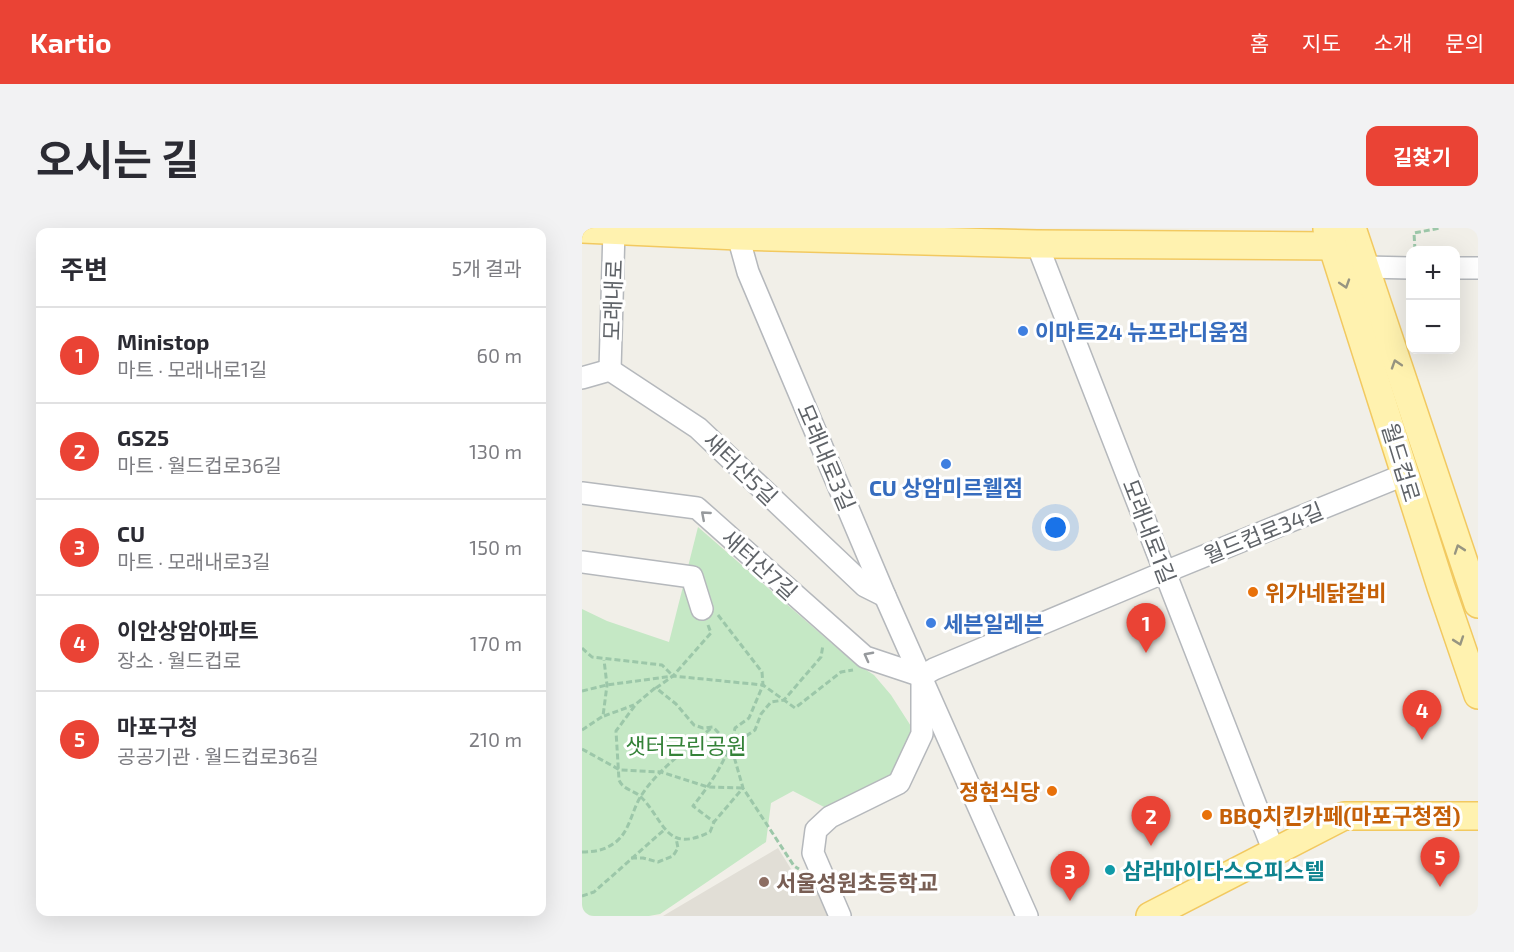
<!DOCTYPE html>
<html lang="ko">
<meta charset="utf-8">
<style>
:root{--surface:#fff;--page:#f2f2f3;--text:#2b2b33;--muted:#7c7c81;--line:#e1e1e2;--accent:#ea4335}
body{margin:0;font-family:"Exo 2","Noto Sans KR",sans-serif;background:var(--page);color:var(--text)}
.controls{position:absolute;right:18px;top:18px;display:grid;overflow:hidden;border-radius:12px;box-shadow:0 6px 24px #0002}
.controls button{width:54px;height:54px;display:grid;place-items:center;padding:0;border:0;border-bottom:2px solid var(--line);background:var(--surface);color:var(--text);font:30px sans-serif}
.you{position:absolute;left:474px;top:300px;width:21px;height:21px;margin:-15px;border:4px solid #fff;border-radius:50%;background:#1a73e8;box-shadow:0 0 0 9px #1a73e833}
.badge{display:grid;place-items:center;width:39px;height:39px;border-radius:50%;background:var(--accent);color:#fff;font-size:20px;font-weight:700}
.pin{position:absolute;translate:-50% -50px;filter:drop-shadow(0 2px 3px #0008)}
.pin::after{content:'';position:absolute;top:32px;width:21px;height:18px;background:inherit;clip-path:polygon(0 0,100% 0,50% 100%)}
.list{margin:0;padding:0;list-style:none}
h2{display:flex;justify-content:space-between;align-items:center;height:78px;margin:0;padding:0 24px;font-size:26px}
h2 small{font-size:20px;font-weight:400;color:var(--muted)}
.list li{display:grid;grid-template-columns:39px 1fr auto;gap:18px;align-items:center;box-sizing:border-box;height:96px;padding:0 24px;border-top:2px solid var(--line)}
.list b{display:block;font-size:22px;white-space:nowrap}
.list p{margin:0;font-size:20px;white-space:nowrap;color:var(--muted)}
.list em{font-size:20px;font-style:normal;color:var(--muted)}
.map{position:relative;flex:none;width:896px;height:688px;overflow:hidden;border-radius:12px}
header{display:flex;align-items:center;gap:36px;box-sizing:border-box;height:84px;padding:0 30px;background:var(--accent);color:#fff}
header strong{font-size:28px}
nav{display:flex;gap:33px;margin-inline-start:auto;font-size:21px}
.intro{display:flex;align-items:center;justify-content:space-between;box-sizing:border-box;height:144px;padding:0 36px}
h1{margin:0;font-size:42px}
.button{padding:15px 27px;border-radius:12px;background:var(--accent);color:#fff;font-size:21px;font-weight:700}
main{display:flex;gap:36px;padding:0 36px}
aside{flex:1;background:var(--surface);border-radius:12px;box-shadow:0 6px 24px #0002}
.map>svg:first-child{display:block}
.education{fill:#e1ded6}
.green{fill:#c5e8c5}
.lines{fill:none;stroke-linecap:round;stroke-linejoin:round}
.minor-casing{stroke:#b5b8bc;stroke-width:24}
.major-casing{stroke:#f2c960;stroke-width:30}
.path{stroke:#9cc7a9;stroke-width:3;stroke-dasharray:6 3;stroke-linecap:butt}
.minor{stroke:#fff;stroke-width:21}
.major{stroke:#fff2af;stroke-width:27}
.oneway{stroke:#979581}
.oneway2{stroke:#979a9d}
.shop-dot{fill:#3f7fe0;stroke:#fff;stroke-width:2}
.food-dot{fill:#e8710a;stroke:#fff;stroke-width:2}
.culture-dot{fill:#0f9aa8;stroke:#fff;stroke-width:2}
.education-dot{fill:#8d6e63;stroke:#fff;stroke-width:2}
.labels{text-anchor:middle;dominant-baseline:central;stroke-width:6;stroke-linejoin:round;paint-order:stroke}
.street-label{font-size:22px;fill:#5f6368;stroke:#fff}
.shop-label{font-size:22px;font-weight:bold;fill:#366cbe;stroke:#fff;text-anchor:start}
.food-label{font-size:22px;font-weight:bold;fill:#c56008;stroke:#fff;text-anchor:start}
.park-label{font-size:22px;fill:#348238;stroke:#fff}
.culture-label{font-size:22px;font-weight:bold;fill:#0d838f;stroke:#fff;text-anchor:start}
.education-label{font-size:22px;font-weight:bold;fill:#785e54;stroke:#fff;text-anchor:start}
</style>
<header>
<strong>Kartio</strong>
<nav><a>홈</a><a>지도</a><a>소개</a><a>문의</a></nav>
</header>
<div class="intro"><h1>오시는 길</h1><a class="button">길찾기</a></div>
<main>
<aside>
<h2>주변<small>5개 결과</small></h2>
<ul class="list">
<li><span class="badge">1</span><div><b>Ministop</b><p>마트 · 모래내로1길</p></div><em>60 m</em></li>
<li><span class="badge">2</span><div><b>GS25</b><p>마트 · 월드컵로36길</p></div><em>130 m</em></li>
<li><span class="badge">3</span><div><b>CU</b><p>마트 · 모래내로3길</p></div><em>150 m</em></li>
<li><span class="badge">4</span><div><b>이안상암아파트</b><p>장소 · 월드컵로</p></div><em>170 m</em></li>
<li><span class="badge">5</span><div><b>마포구청</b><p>공공기관 · 월드컵로36길</p></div><em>210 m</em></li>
</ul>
</aside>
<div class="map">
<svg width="896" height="688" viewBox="0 0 896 688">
<rect width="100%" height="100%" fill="#f1efe8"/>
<path class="education" d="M196,620L209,641L244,668L252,688H81Z"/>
<path class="green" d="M116,299L270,433L292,447L309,467L334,506L313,545L244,580L211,563L189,575L184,614L78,686L67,688H0V381L25,393L87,414Z"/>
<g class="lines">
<defs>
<g id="minor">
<path d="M156,8L166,44L303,368L445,688"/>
<path d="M455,16L692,624"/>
<path d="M783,39L828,40"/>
<path d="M874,40H896"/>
<path d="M28,142L116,200L283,358L303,368"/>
<path d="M28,142L32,2"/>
<path d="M0,150L28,142"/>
<path d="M0,265L115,280L283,429L340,448"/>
<path d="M0,334L110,349L120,381"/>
<path d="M340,448L352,441L583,344L824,246"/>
<path d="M258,688L231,625L234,602L248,589L317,555L340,506V455"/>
</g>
<g id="major">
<path d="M770,0L896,376"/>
<path d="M0,1L156,8L455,16L751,18"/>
<path d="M745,1L859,359L896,467"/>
<path d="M568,688L762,588H896"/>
</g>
</defs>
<use href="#minor" class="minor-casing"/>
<use href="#major" class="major-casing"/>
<g class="path">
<path d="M833,22L832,5L858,0"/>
<path d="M136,387L180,444L181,457L167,490L153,500C147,529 130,554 111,578L132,594L161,560"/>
<path d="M126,397L129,405L91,448L74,460L94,476L112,497L121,500L131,499L149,518L161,560L212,638L217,641"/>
<path d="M0,420L10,429L80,437L91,448"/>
<path d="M73,460L54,476L34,503L37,552C41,562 52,562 59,569C83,593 83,626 128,604L132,594"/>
<path d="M0,463L25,457L91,448L181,457L213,480L259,444L271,442"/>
<path d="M22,488L52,477"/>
<path d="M0,502L21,488L25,457L22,432"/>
<path d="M149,518L173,502L179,486L189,474L202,472L239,429L241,417"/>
<path d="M0,521L38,542L79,544L126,559L161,560"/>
<path d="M0,624C13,624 24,622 35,613C48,602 50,582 59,568C76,541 106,521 129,500"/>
<path d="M49,630H61L76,634L91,628L96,620L94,610"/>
<path d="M0,668L12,664L82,602"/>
</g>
<use href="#minor" class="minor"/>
<use href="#major" class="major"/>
</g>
<defs><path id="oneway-chevron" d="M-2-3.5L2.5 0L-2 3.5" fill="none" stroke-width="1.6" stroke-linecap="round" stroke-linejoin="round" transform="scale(1.5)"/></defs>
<g class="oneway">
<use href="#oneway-chevron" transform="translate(763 56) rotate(72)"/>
<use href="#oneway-chevron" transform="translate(814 136) rotate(-108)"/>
<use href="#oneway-chevron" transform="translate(877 321) rotate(-109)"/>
<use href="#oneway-chevron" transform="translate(877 413) rotate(71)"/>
</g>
<g class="oneway2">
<use href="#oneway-chevron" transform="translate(123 287) rotate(-139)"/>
<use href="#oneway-chevron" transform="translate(286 428) rotate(-152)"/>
</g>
<g class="shop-dot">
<circle cx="441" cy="103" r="6"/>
<circle cx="364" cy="236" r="6"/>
<circle cx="349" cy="395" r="6"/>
</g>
<g class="food-dot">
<circle cx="671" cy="364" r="6"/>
<circle cx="470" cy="563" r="6"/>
<circle cx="625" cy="587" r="6"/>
</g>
<circle class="culture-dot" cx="528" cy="642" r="6"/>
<circle class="education-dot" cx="182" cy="654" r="6"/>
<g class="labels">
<g class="street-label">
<text transform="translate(30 72) rotate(-88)">모래내로</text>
<text transform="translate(245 229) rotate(67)">모래내로3길</text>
<text transform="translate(820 234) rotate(73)">월드컵로</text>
<text transform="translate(159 240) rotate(44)">새터산5길</text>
<text transform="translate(568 303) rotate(69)">모래내로1길</text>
<text transform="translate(681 304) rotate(-22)">월드컵로34길</text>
<text transform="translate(178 336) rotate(42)">새터산7길</text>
</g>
<g class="shop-label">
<text x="453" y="103">이마트24 뉴프라디움점</text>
<text x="364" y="259" text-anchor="middle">CU 상암미르웰점</text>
<text x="361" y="395">세븐일레븐</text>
</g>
<g class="food-label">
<text x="683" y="364">위가네닭갈비</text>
<text x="458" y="563" text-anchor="end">정현식당</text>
<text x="637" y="587">BBQ치킨카페(마포구청점)</text>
</g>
<g class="park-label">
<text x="104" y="517">샛터근린공원</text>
</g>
<g class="culture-label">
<text x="540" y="642">삼라마이다스오피스텔</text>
</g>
<g class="education-label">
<text x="194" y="654">서울성원초등학교</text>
</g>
</g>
</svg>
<div class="controls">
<button>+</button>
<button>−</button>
</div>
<div class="you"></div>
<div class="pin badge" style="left:564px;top:425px">1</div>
<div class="pin badge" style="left:569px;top:618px">2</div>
<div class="pin badge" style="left:488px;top:673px">3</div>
<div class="pin badge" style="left:840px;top:512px">4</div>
<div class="pin badge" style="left:858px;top:659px">5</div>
</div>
</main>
